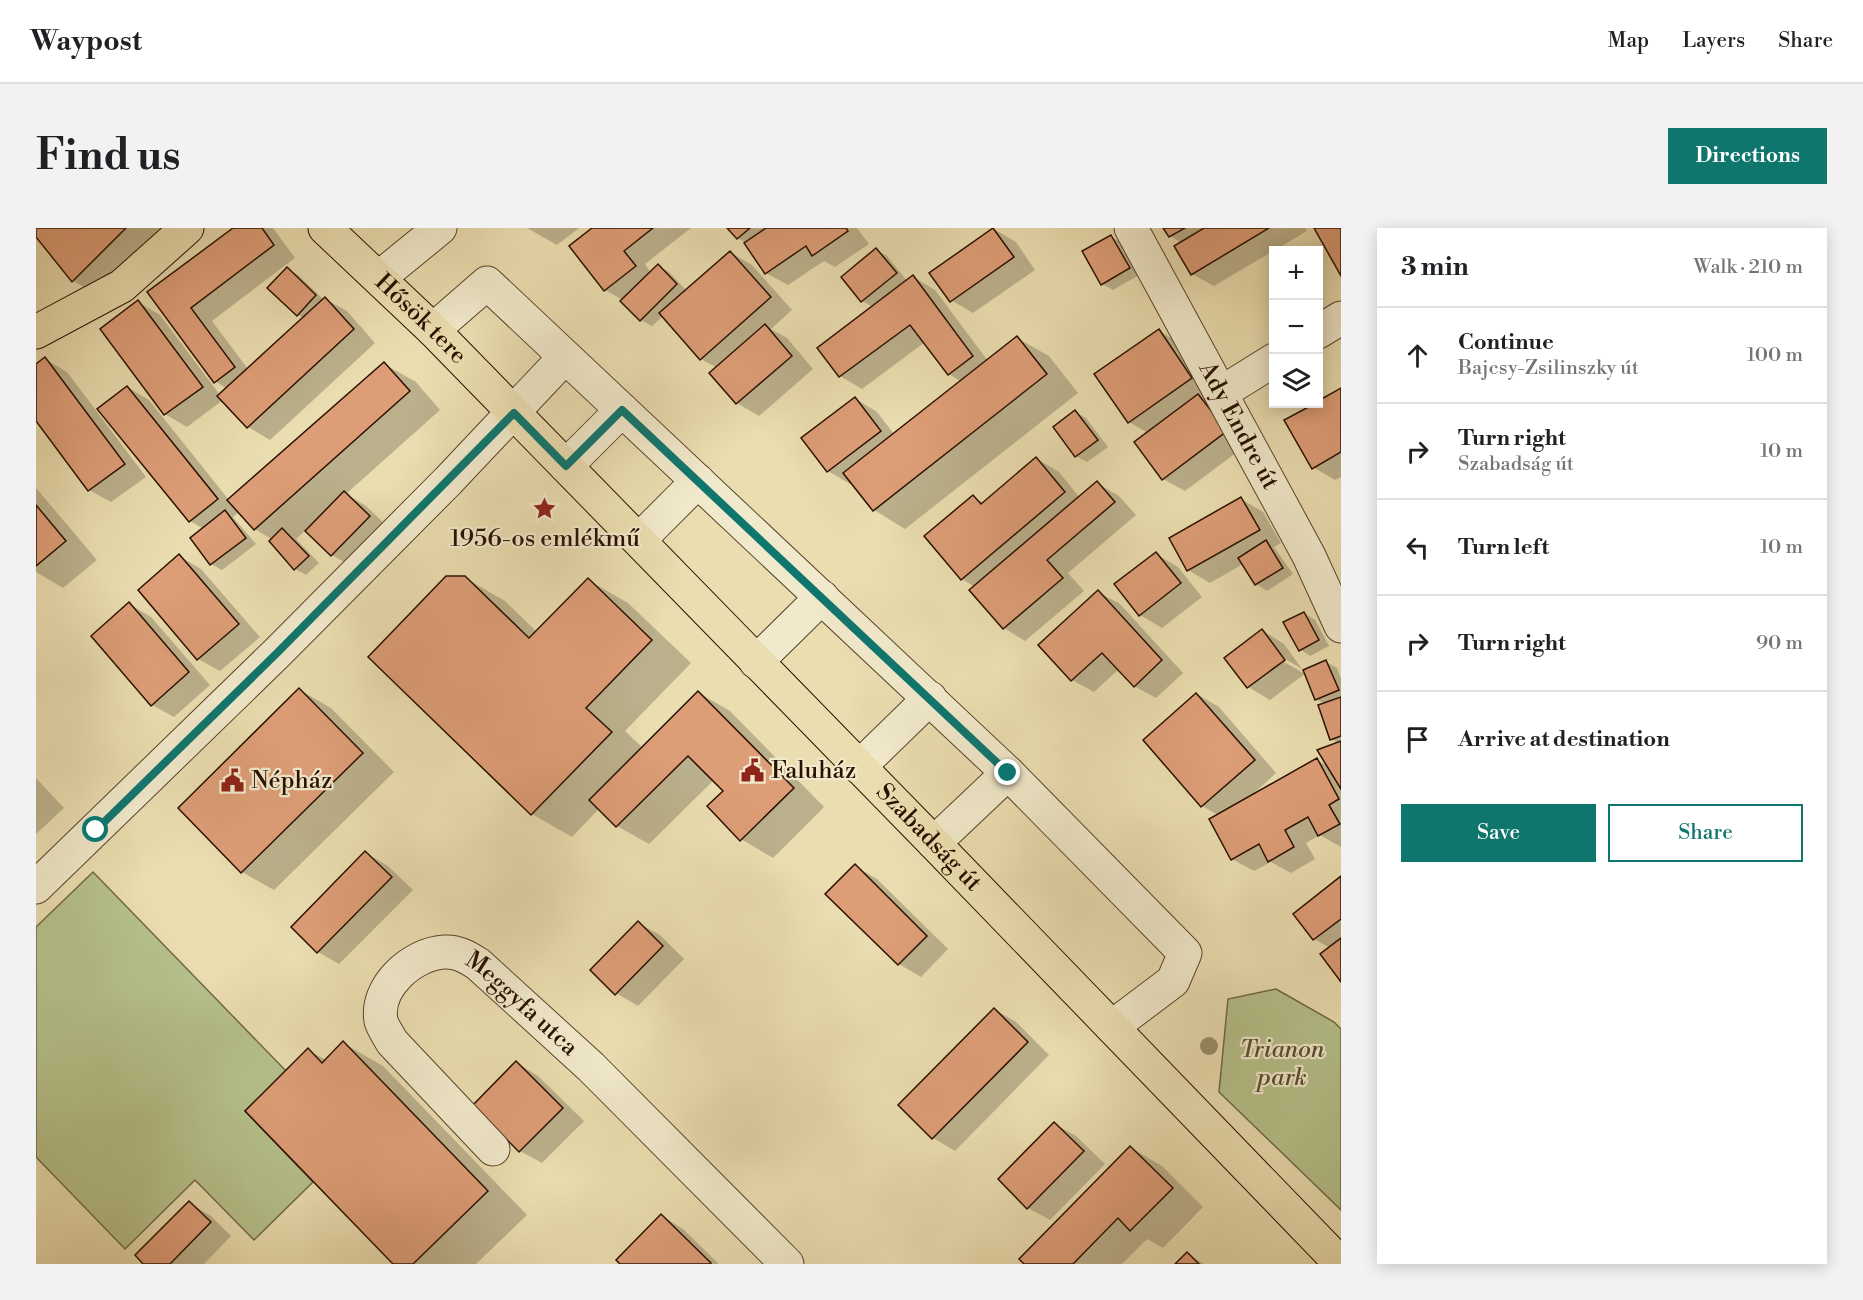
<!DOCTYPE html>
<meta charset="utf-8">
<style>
:root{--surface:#fff;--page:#f2f2f2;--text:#202124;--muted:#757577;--line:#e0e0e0;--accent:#0f766e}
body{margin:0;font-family:"Libre Bodoni",serif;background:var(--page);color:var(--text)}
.controls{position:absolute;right:18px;top:18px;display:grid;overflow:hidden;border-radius:0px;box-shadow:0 3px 15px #0003}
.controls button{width:54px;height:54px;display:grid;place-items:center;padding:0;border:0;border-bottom:2px solid var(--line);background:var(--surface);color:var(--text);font:30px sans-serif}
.stop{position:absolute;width:18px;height:18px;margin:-14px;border:4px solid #0f766e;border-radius:50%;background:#fff}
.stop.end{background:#0f766e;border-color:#fff;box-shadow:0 2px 6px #0008}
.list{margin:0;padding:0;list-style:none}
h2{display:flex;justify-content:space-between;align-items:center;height:78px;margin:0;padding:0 24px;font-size:26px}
h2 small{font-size:20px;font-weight:400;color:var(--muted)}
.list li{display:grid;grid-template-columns:39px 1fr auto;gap:18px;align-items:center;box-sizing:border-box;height:96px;padding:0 24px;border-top:2px solid var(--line)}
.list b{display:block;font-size:22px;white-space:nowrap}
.list p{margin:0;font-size:20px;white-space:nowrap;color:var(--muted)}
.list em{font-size:20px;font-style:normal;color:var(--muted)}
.actions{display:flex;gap:12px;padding:18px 24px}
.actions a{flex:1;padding:14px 0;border:2px solid var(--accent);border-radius:0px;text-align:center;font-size:21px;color:var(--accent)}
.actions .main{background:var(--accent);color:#fff}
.icon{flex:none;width:33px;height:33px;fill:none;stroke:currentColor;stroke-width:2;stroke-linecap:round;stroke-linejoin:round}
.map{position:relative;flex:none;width:1305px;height:1036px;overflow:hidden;border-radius:0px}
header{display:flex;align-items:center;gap:36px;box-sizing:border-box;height:84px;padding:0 30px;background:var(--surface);border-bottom:2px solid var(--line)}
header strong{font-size:28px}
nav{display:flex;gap:33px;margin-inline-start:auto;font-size:21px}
.intro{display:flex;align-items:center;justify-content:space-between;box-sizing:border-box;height:144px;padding:0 36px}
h1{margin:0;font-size:42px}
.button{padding:15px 27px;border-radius:0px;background:var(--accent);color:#fff;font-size:21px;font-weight:700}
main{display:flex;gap:36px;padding:0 36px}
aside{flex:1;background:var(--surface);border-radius:0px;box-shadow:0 3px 15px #0003}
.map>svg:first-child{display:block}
.green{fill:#b6c18b;stroke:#706846;stroke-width:1.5}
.shadow{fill:#0003}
.building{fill:#dd9d77;stroke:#291000;stroke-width:1.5}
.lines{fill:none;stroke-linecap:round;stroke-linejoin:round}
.minor-casing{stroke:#59432c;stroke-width:35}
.major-casing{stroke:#291000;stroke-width:35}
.minor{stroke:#f1e9cb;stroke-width:33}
.major{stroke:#eaddaf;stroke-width:33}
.tree{fill:#9b8e6a}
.route{stroke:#0f766e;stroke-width:8}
.labels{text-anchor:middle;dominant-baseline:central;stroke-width:4.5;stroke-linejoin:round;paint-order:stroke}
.street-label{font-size:24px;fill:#291000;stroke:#f1e9cb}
.poi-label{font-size:24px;fill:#291000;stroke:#f1e9cb;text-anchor:start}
.park-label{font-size:24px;font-style:italic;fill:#5a4e31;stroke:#f1e9cb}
</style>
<header>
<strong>Waypost</strong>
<nav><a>Map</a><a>Layers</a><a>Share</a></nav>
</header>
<div class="intro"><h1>Find us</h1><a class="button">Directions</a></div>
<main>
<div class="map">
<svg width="1305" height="1036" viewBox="0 0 1305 1036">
<rect width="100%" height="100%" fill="#eaddaf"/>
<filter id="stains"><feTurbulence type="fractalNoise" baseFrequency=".00333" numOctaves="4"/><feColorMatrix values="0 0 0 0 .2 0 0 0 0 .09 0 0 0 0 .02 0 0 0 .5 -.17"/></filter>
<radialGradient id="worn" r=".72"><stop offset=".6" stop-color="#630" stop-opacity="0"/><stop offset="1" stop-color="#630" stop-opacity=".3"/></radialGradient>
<g class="green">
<path d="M57,644L250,843L209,883L277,954L218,1012L159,952L89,1021L0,929V699Z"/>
<path d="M1240,761L1298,794L1305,801V982L1183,864L1192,771Z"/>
</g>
<g class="shadow">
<path d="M0,0H127L69,71L37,53L0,7Z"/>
<path d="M200,0H237L259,30L176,93L212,141L268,90L262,87L251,41L262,47L288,72L289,71L311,83L339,115L234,212L212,199L187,172L151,199L129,186L102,74L124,87L184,167L191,161L179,153L113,65Z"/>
<path d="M491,0H543L521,17Z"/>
<path d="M558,0H655L609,36L615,45L622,38L633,44L651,63L694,24L716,37L756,82L735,101L751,110L777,141L723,188L701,175L675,145L681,140L665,131L627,88L616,98L605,92L586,73L587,72L569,62Z"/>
<path d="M693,0H821L833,16L799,39L788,33L752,57L730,45L710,15L702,10Z"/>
<path d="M1129,0H1269L1271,3L1178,58L1156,46L1146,15L1134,8Z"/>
<path d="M958,1L980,14L999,42L937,85L915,72Z"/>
<path d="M1075,9L1086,15L1103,47L1077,62L1066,56Z"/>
<path d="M840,22L851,28L872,54L877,49L899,62L952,133L981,110L1013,128L1042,165L869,301L838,282L816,254L814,256L792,243L820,171L841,184L858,206L926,154L913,146L889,114L826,161L804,148L837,79L826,73Z"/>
<path d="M1123,103L1145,116L1177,163L1167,170L1184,180L1212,216L1149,263L1127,251L1112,205L1093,194Z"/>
<path d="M9,131L31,144L110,249L75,274L53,262L0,190V138Z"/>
<path d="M348,136L380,154L404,182L310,266L330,278L355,302L318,340L296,327L270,302L260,311L283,335L270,347L259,341L237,312L219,301L203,284L197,289L220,316L186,342L175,336L156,310L168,301L154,293L91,159L113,172L193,272Z"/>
<path d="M1305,162V249L1299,252L1277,239L1250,193Z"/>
<path d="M1039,184L1050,190L1072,219L1051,234L1040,228Z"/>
<path d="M1001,231L1023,244L1044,270L1061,255L1083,268L1100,287L1032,345L1048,363L989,413L968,400L939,359L926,351L890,309L937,269L948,275Z"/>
<path d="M0,260L61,332L27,360L0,344Z"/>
<path d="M1205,271L1227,284L1245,315L1238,319L1257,346L1231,363L1220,356L1207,336L1174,355L1152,342Z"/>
<path d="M1120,326L1142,339L1166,369L1126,400L1104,387Z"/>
<path d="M143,328L165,341L224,409L184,443L162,431Z"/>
<path d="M429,350L469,373L501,404L552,352L592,375L655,435L589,503L607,520L663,465L694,483L788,579L737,630L705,611L689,563L678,552L613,616L581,598L564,580L536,609L496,586L334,429Z"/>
<path d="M1062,364L1084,376L1147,445L1120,470L1098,458L1083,441L1058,464L1036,452Z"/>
<path d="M93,376L115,389L174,457L138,489L116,477Z"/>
<path d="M1268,385L1279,392L1293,418L1274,428L1264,421Z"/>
<path d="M1227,403L1248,416L1266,441L1243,427L1241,430L1269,446L1290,434L1301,440L1305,451V619L1284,607L1270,615L1279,631L1255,645L1235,634L1218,643L1196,631L1182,587L1166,578L1161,466L1183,479L1240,545L1215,568L1281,532L1294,539L1304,516L1295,511L1289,476L1280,471L1270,445L1234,472L1212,459Z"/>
<path d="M264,462L295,480L358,544L238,662L206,644Z"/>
<path d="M0,550L28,580L0,606Z"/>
<path d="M330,625L352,638L377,662L303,736L282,724Z"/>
<path d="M819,638L841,651L912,721L885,749L863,736Z"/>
<path d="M1305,650V752L1294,720L1278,711L1259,686Z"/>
<path d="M602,695L624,707L648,731L602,778L580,765Z"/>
<path d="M958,781L980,794L1013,827L919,923L897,910Z"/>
<path d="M307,815L347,838L491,987L440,1036H359L272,822L290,832Z"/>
<path d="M481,835L502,848L548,893L506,935L484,923Z"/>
<path d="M1019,896L1040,908L1069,936L1014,992L992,980Z"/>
<path d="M1094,919L1126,938L1167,979L1127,1020L1111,1011L1086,1036H990Z"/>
<path d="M153,975L175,988L195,1008L168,1036H110Z"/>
<path d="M626,988L647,1001L683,1036H586Z"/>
<path d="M1151,1026L1168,1036H1141Z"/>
</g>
<g class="building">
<path d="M0,0H90L36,54L0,9Z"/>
<path d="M197,0H226L238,17L155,80L199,139L178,155L111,64Z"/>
<path d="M556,0H617L588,23L600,38L568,63L533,18Z"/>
<path d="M691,0H714L701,11Z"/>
<path d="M730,0H810L812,3L776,28L770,18L729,46L708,15Z"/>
<path d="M957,0L978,29L914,74L893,45Z"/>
<path d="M1127,0H1149L1133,9Z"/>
<path d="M1168,0H1233L1155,47L1138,18Z"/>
<path d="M1278,0H1305V48Z"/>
<path d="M1075,7L1094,40L1065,57L1046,23Z"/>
<path d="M840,20L861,45L825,74L805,49Z"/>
<path d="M694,23L735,69L664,132L623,85Z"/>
<path d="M622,36L641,56L604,93L584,73Z"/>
<path d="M251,39L280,67L261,88L231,60Z"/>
<path d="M877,47L937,128L912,147L874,97L803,149L781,120Z"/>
<path d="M289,69L318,101L211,200L181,168Z"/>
<path d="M102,72L167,159L128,187L64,101Z"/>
<path d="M729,96L756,128L700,176L673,145Z"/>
<path d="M1123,101L1156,150L1092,195L1058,146Z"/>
<path d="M981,108L1011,146L837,283L807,245Z"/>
<path d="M9,129L89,236L52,263L0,193V136Z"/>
<path d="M348,134L374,163L218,302L191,272Z"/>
<path d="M91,158L182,271L153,294L61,181Z"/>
<path d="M1305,160V224L1276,241L1248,192L1278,176H1282V173Z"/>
<path d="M1162,166L1191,203L1126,252L1098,214Z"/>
<path d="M819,169L845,203L791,244L765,210Z"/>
<path d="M1039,182L1062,212L1039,229L1017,199Z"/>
<path d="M1000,229L1029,264L925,352L888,308L937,267L945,276Z"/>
<path d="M1061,253L1079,274L1011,332L1027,350L967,401L933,362Z"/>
<path d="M308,263L334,288L295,328L269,303Z"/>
<path d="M1205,269L1224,302L1151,343L1133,310Z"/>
<path d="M0,277L30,313L0,338Z"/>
<path d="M189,282L210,310L174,337L154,310Z"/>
<path d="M246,300L273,328L258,342L233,313Z"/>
<path d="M1230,312L1247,340L1219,357L1202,330Z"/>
<path d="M1120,324L1145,355L1103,388L1078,356Z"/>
<path d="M143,326L203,396L161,432L102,362Z"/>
<path d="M410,348H429L493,410L552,350L616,412L550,480L576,504L495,587L332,429Z"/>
<path d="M1062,362L1126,432L1098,459L1066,425L1035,453L1002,417Z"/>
<path d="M93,374L153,444L115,478L55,408Z"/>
<path d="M1268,384L1283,412L1263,423L1247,394Z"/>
<path d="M1226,401L1249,432L1211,460L1188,430Z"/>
<path d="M1290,432L1303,462L1279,472L1267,442Z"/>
<path d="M263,460L327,525L205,645L142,580Z"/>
<path d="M662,463L758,560L704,613L671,578L687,563L652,528L580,599L553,572Z"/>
<path d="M1160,465L1219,532L1165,579L1107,512Z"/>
<path d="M1305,469V508L1294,512L1282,477Z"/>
<path d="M1305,513V561L1281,522Z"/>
<path d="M1281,530L1303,571L1293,577L1304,596L1282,608L1272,589L1249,602L1258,619L1232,634L1223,616L1195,632L1173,591Z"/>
<path d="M329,623L356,649L281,725L255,699Z"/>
<path d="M819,636L891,708L862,737L789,666Z"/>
<path d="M1305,648V691L1277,712L1257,686Z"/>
<path d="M602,693L627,718L579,767L554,742Z"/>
<path d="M1305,710V754L1284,726Z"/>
<path d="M958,780L992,814L896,911L862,877Z"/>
<path d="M307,813L452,963L377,1036H357L209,883L272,820L286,835Z"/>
<path d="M480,833L527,880L483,924L437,877Z"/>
<path d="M1018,894L1048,923L991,981L962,951Z"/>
<path d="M1094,918L1137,960L1094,1003L1082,990L1037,1036H988L983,1031Z"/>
<path d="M153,973L175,994L134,1036H107L99,1027Z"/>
<path d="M625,986L675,1035L674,1036H584L580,1032Z"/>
<path d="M1151,1024L1163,1036H1139Z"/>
</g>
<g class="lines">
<defs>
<g id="minor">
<path id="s1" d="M1095,0L1273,328L1305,398"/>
<path d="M344,49L404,0"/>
<path d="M397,102L451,55L972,545L1149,725L1137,753L1076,799"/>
<path d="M1282,104L1305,90"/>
<path d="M1185,165L1238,132"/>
<path d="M530,238L586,182"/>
<path d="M603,312L662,253"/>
<path d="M720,434L786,369"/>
<path d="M823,539L894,470"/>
<path d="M898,615L972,545"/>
<path d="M0,659L241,425L412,253L529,129"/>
<path id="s2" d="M457,921L356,814C353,808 347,800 345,793C339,759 376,726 408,724C421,723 431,729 442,736L555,839L751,1036"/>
</g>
<g id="major">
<path id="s3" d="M289,0L397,102L898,615L1305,1036"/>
<path d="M0,104L86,58L151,0"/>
</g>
</defs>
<use href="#minor" class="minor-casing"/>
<use href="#major" class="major-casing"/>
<use href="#minor" class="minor"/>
<use href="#major" class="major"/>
</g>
<circle class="tree" cx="1173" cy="818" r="9"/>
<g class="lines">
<path class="route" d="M60,602L241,425L478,185L530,238L586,182L972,545"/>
</g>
<defs>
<symbol id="sight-bare" viewBox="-9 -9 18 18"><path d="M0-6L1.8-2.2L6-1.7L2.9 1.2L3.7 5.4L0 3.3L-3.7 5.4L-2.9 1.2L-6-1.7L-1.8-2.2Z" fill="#8f2418" stroke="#f1e9cb" stroke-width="2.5" paint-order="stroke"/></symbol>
<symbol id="civic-bare" viewBox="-9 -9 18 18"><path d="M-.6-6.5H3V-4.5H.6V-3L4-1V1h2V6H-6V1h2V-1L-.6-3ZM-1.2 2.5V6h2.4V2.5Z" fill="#8f2418" stroke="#f1e9cb" stroke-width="2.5" paint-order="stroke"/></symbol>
</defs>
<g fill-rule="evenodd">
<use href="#sight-bare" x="492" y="264" width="33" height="33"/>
<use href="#civic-bare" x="700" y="526" width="33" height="33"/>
<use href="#civic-bare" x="180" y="536" width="33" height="33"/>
</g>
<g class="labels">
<g class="street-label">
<text stroke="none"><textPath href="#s3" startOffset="132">Hősök tere</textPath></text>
<text stroke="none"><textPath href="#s1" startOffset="225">Ady Endre út</textPath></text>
<text stroke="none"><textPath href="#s3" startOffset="858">Szabadság út</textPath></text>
<text stroke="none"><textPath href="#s2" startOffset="370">Meggyfa utca</textPath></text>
</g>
<g class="poi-label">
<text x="509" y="311" text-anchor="middle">1956-os emlékmű</text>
<text x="735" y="543">Faluház</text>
<text x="215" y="553">Népház</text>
</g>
<g class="park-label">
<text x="1246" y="822">Trianon<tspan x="1246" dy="28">park</tspan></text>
</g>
</g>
<rect width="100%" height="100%" filter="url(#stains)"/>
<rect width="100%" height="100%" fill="url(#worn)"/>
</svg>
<div class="controls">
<button>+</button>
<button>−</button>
<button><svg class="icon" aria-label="layers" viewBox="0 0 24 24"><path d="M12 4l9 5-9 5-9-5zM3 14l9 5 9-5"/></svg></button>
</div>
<div class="stop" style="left:60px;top:602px"></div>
<div class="stop end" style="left:972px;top:545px"></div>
</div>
<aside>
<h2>3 min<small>Walk · 210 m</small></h2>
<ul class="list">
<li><svg class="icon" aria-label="ahead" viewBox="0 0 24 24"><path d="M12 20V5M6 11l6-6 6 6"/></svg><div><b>Continue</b><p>Bajcsy-Zsilinszky út</p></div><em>100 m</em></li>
<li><svg class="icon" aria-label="right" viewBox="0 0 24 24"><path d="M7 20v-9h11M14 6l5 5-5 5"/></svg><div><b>Turn right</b><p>Szabadság út</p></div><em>10 m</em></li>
<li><svg class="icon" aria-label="left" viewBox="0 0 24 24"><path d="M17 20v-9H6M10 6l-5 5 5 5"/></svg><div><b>Turn left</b></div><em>10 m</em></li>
<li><svg class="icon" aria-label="right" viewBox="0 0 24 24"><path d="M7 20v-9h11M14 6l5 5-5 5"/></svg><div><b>Turn right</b></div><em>90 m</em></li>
<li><svg class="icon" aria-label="arrive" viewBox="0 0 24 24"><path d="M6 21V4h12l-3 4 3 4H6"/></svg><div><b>Arrive at destination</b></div></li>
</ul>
<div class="actions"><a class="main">Save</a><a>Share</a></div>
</aside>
</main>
